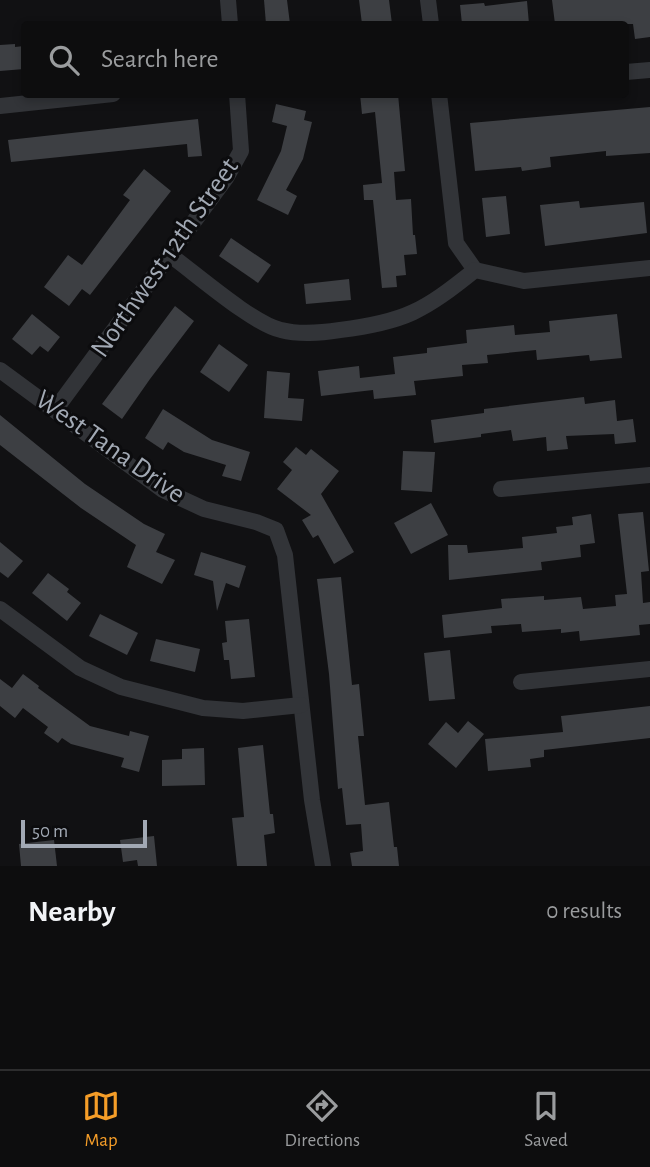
<!DOCTYPE html>
<style>
:root{--surface:#0d0d0e;--page:#1b1b1c;--text:#f1f3f6;--muted:#9a9c9e;--line:#2d2d2e;--accent:#f59d28}
body{margin:0;font-family:"Alegreya Sans",sans-serif;background:var(--page);color:var(--text)}
.scale{position:absolute;left:21px;bottom:18px;width:126px;box-sizing:border-box;padding-left:7px;border:4px solid #a2a9b4;border-top:0;font-size:19px;line-height:24px;white-space:nowrap;color:#a2a9b4;-webkit-text-stroke:5px #0c0c0e;paint-order:stroke}
.list{margin:0;padding:0;list-style:none}
h2{display:flex;justify-content:space-between;align-items:center;height:91px;margin:0;padding:0 28px;font-size:30px}
h2 small{font-size:23px;font-weight:400;color:var(--muted)}
.icon{flex:none;width:38px;height:38px;fill:none;stroke:currentColor;stroke-width:2;stroke-linecap:round;stroke-linejoin:round}
.map{position:relative;flex:none;width:650px;height:866px;overflow:hidden}
.search{position:absolute;background:var(--surface);box-shadow:0 4px 10px #0003;left:21px;right:21px;top:21px;height:77px;display:flex;align-items:center;gap:18px;box-sizing:border-box;padding:0 24px;border-radius:7px;color:var(--muted);font-size:26px}
.sheet{height:203px;background:var(--surface)}
nav{display:flex;justify-content:space-around;align-items:center;box-sizing:border-box;height:98px;border-top:2px solid var(--line);background:var(--surface);font-size:19px;color:var(--muted)}
nav a{display:grid;justify-items:center;gap:4px}
nav .on{color:var(--accent)}
.map>svg:first-child{display:block}
.building{fill:#3d3f43}
.lines{fill:none;stroke-linecap:round;stroke-linejoin:round}
.minor{stroke:#323438;stroke-width:16}
.labels{text-anchor:middle;dominant-baseline:central;stroke-width:6;stroke-linejoin:round;paint-order:stroke}
.street-label{font-size:28px;fill:#a2a9b4;stroke:#0c0c0e}
</style>
<div class="map">
<svg width="650" height="866" viewBox="0 0 650 866">
<rect width="100%" height="100%" fill="#111113"/>
<g class="building">
<path d="M264,0H287L290,24H266Z"/>
<path d="M359,0H389L392,24H362Z"/>
<path d="M552,0H650V37L635,39L633,24H555Z"/>
<path d="M527,1L529,24H462L460,5L484,3L485,6Z"/>
<path d="M15,44V47L24,46V69L0,71V45Z"/>
<path d="M360,94H398L405,171L394,172L396,200L411,199L413,235H415L417,254L404,255L406,275L396,276L397,287L382,288L373,200H364L363,185L382,183L375,112L362,114Z"/>
<path d="M276,104L306,111L304,120L312,122L303,159L286,190L297,196L288,215L257,200L281,151L287,126L272,122Z"/>
<path d="M650,107V153L606,156V151L550,157L551,167L522,171L521,167L475,171L470,123Z"/>
<path d="M198,119L202,156L188,157L187,144L11,162L8,140Z"/>
<path d="M144,169L171,191L90,295L82,289L69,306L44,287L68,255L82,265L130,200L123,195Z"/>
<path d="M506,196L510,234L486,237L482,198Z"/>
<path d="M579,201L580,208L644,202L647,233L545,246L540,205Z"/>
<path d="M231,238L271,265L258,283L219,256Z"/>
<path d="M349,279L351,300L306,304L304,284Z"/>
<path d="M175,306L194,321L150,379L122,419L102,404Z"/>
<path d="M32,314L60,337L48,352L40,346L32,355L12,339Z"/>
<path d="M617,314L622,358L590,361L589,355L537,360L536,350L487,355L488,363L462,365L463,376L414,381L416,395L374,399L373,390L321,396L318,371L359,366L360,378L395,374L393,357L427,353V348L467,343L466,330L514,325L515,335L550,332L549,321Z"/>
<path d="M219,344L248,365L229,392L200,372Z"/>
<path d="M267,371L290,373L288,398L304,399L302,421L264,418Z"/>
<path d="M584,397L585,404L615,400L617,421L633,419L636,442L615,444L614,434L566,436L568,449L547,451L546,437L513,441L511,430L481,434V437L434,443L431,420L484,413V409Z"/>
<path d="M163,409L212,440L250,452L241,481L222,476L226,465L184,452L168,442L163,450L145,438Z"/>
<path d="M0,415L85,484L144,524L165,534L156,552L175,560L162,584L127,567L136,545L81,508L0,445Z"/>
<path d="M296,447L306,455L311,449L339,471L321,494L354,552L334,564L318,535L313,538L302,520L311,515L277,489L292,470L283,462Z"/>
<path d="M403,451L435,452L432,492L401,490Z"/>
<path d="M431,503L448,535L411,554L394,523Z"/>
<path d="M643,512L649,571L641,572L643,603L650,602V624L639,625L640,635L580,641L579,631L561,633V629L522,632L521,624L491,626L492,633L444,638L442,615L502,608L501,599L544,596V600L581,597L583,609L616,606L615,595L627,594L618,514Z"/>
<path d="M591,514L595,543L580,545L581,557L541,562L542,570L449,580L448,545H467L468,553L523,548L522,537L557,533L556,527L573,525L572,517Z"/>
<path d="M0,542L23,561L8,578L0,572Z"/>
<path d="M201,552L246,566L239,588L226,583L217,611L213,581L194,575Z"/>
<path d="M48,573L69,589L67,592L81,603L67,621L32,593Z"/>
<path d="M341,577L352,685L359,684L364,736H358L365,805L389,802L394,847H397L399,866H352L350,853L363,851L361,824L346,825L342,788L338,789L329,674L317,579Z"/>
<path d="M100,614L138,633L127,655L89,636Z"/>
<path d="M249,619L255,677L231,679L229,660H224L222,643L227,642L225,621Z"/>
<path d="M156,639L200,649L195,672L150,661Z"/>
<path d="M450,650L455,699L429,701L424,653Z"/>
<path d="M23,674L39,686L38,688L90,726L129,736L130,731L149,736L139,772L121,767L124,758L71,744L62,738L58,743L44,733L48,727L23,708L15,718L0,706V679L12,688Z"/>
<path d="M650,706V738L544,750V757L530,759L531,767L488,771L485,739L563,732L561,716Z"/>
<path d="M468,721L484,734L456,768L428,744L446,722L458,733Z"/>
<path d="M263,745L270,814H273L275,833L264,835L267,866H237L232,818L244,817L238,748Z"/>
<path d="M204,748L205,785L162,786V760L182,759V749Z"/>
<path d="M154,836L157,866H138L137,860L123,862L120,840Z"/>
<path d="M54,840L57,866H21L19,844Z"/>
</g>
<g class="lines">
<g class="minor">
<path d="M228,0L230,24"/>
<path d="M428,0L431,24"/>
<path d="M626,72L650,70"/>
<path d="M439,94L456,243L475,270"/>
<path d="M0,106L113,94"/>
<path d="M170,255C195,273 253,324 281,330C300,335 320,333 340,330C405,322 424,311 475,270L524,281L650,268"/>
<path d="M0,370L163,490L204,509L256,522L276,530L285,555L312,800L323,866"/>
<path d="M55,410L226,178L241,151L237,94"/>
<path d="M501,489L650,475"/>
<path d="M0,609L80,668L121,687L203,708L243,711L301,705"/>
<path d="M521,682L650,669"/>
</g>
</g>
<g class="labels">
<g class="street-label">
<text transform="translate(165 258) rotate(-55)">Northwest 12th Street</text>
<text transform="translate(110 447) rotate(35)">West Tana Drive</text>
</g>
</g>
</svg>
<div class="scale">50 m</div>
<div class="search"><svg class="icon" aria-label="search" viewBox="0 0 24 24"><circle cx="10" cy="10" r="6"/><path d="M15 15l6 6"/></svg>Search here</div>
</div>
<section class="sheet">
<h2>Nearby<small>0 results</small></h2>
<ul class="list">
</ul>
</section>
<nav>
<a class="on"><svg class="icon" aria-label="map" viewBox="0 0 24 24"><path d="M3 6l6-2 6 2 6-2v14l-6 2-6-2-6 2zM9 4v14M15 6v14"/></svg>Map</a>
<a><svg class="icon" aria-label="directions" viewBox="0 0 24 24"><path d="M12 3l9 9-9 9-9-9zM9 14v-3h6M13 9l2 2-2 2"/></svg>Directions</a>
<a><svg class="icon" aria-label="saved" viewBox="0 0 24 24"><path d="M7 4h10v16l-5-4-5 4z"/></svg>Saved</a>
</nav>
